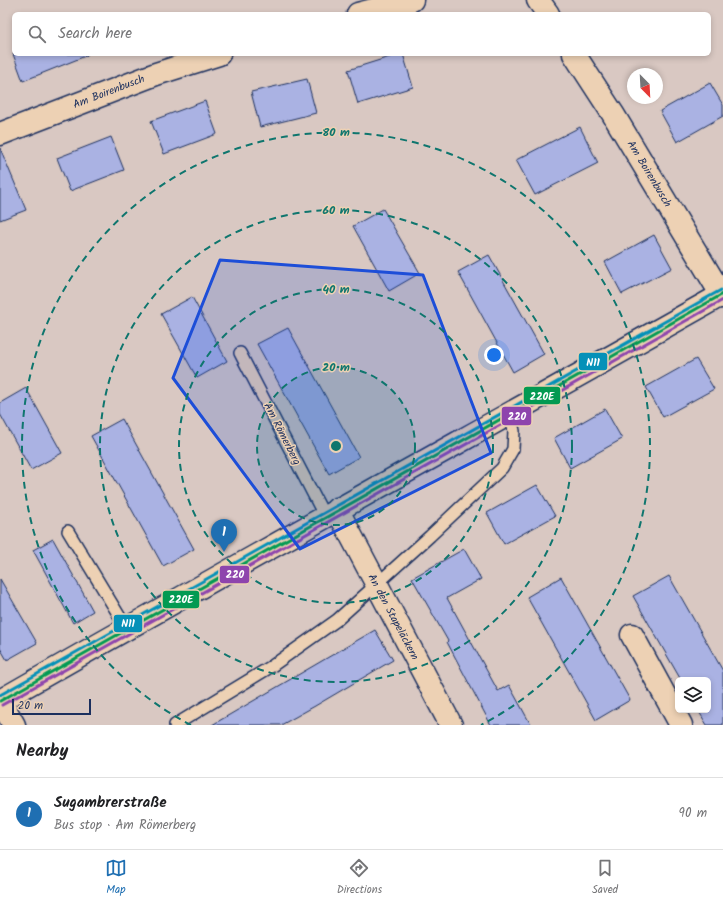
<!DOCTYPE html>
<meta charset="utf-8">
<style>
:root{--surface:#fff;--page:#f6f6f6;--text:#202124;--muted:#757577;--line:#e0e0e0;--accent:#1f6fb2}
body{margin:0;font-family:Kalam,sans-serif;background:var(--page);color:var(--text)}
.controls{position:absolute;right:12px;bottom:12px;display:grid;overflow:hidden;border-radius:6px;box-shadow:0 2px 6px #0003}
.controls button{width:36px;height:36px;display:grid;place-items:center;padding:0;border:0;border-bottom:1px solid var(--line);background:var(--surface);color:var(--text);font:20px sans-serif}
.compass{position:absolute;left:627px;top:68px;width:36px;height:36px;border-radius:50%;background:var(--surface);box-shadow:0 2px 6px #0003;rotate:156deg}
.scale{position:absolute;left:12px;bottom:10px;width:79px;box-sizing:border-box;padding-left:4px;border:2px solid #1b2f5e;border-top:0;font-size:11px;line-height:14px;white-space:nowrap;color:#1b2f5e;-webkit-text-stroke:3px #edd1b4;paint-order:stroke}
.you{position:absolute;left:494px;top:355px;width:14px;height:14px;margin:-10px;border:3px solid #fff;border-radius:50%;background:#1a73e8;box-shadow:0 0 0 6px #1a73e833}
.badge{display:grid;place-items:center;width:26px;height:26px;border-radius:50%;background:var(--accent);color:#fff;font-size:13px;font-weight:700}
.pin{position:absolute;translate:-50% -33px;filter:drop-shadow(0 1px 2px #0008)}
.pin::after{content:'';position:absolute;top:21px;width:14px;height:12px;background:inherit;clip-path:polygon(0 0,100% 0,50% 100%)}
.list{margin:0;padding:0;list-style:none}
h2{display:flex;justify-content:space-between;align-items:center;height:52px;margin:0;padding:0 16px;font-size:17px}
h2 small{font-size:13px;font-weight:400;color:var(--muted)}
.list li{display:grid;grid-template-columns:26px 1fr auto;gap:12px;align-items:center;box-sizing:border-box;height:72px;padding:0 16px;border-top:1px solid var(--line)}
.list b{display:block;font-size:15px;white-space:nowrap}
.list p{margin:0;font-size:13px;white-space:nowrap;color:var(--muted)}
.list em{font-size:13px;font-style:normal;color:var(--muted)}
.icon{flex:none;width:22px;height:22px;fill:none;stroke:currentColor;stroke-width:2;stroke-linecap:round;stroke-linejoin:round}
.map{position:relative;flex:none;width:723px;height:725px;overflow:hidden}
.search{position:absolute;background:var(--surface);box-shadow:0 2px 6px #0003;left:12px;right:12px;top:12px;height:44px;display:flex;align-items:center;gap:10px;box-sizing:border-box;padding:0 14px;border-radius:6px;color:var(--muted);font-size:15px}
.sheet{height:124px;background:var(--surface)}
nav{display:flex;justify-content:space-around;align-items:center;box-sizing:border-box;height:56px;border-top:1px solid var(--line);background:var(--surface);font-size:11px;color:var(--muted)}
nav a{display:grid;justify-items:center;gap:2px}
nav .on{color:var(--accent)}
.map>svg:first-child{display:block}
.building{fill:#aab2e3;stroke:#1b2f5e}
.lines{fill:none;stroke-linecap:round;stroke-linejoin:round}
.lane-casing{stroke:#1b2f5e;stroke-width:14}
.street-casing{stroke:#1b2f5e;stroke-width:25}
.lane{stroke:#edd1b4;stroke-width:11}
.street{stroke:#edd1b4;stroke-width:22}
.bus-1-casing{stroke:#edd1b4;stroke-width:6}
.bus-2-casing{stroke:#edd1b4;stroke-width:6}
.bus-3-casing{stroke:#edd1b4;stroke-width:6}
.bus-1{stroke:#039a52;stroke-width:3}
.bus-2{stroke:#8e44ad;stroke-width:3}
.bus-3{stroke:#0591b8;stroke-width:3}
.marked{fill:#1d4ed8;fill-opacity:0.2;stroke:#1d4ed8;stroke-width:3;stroke-linejoin:round}
.ring{fill:none;stroke:#0f766e;stroke-width:2;stroke-dasharray:7 5}
.labels{text-anchor:middle;dominant-baseline:central;stroke-width:3;stroke-linejoin:round;paint-order:stroke}
.street-label{font-size:11px;fill:#1b2f5e;stroke:#edd1b4}
.centre{fill:#0f766e;stroke:#edd1b4;stroke-width:2}
.ring-label{font-size:12px;text-anchor:middle;font-weight:bold;fill:#0f766e;stroke:#edd1b4;stroke-width:3;stroke-linejoin:round;paint-order:stroke}
.line-badge{stroke:#edd1b4;stroke-width:1.5}
.badge-label{font-size:11px;text-anchor:middle;font-weight:bold;fill:#fff}
</style>
<div class="map">
<svg width="723" height="725" viewBox="0 0 723 725">
<rect width="100%" height="100%" fill="#d9c8c2"/>
<filter id="ink" filterUnits="userSpaceOnUse"><feTurbulence type="fractalNoise" baseFrequency=".025" numOctaves="2"/><feDisplacementMap in="SourceGraphic" scale="8" xChannelSelector="R" yChannelSelector="G"/><feConvolveMatrix kernelMatrix="1 2 1 2 8 2 1 2 1" color-interpolation-filters="sRGB"/></filter>
<g filter="url(#ink)">
<g class="building">
<path d="M13,54H87L88,55L23,81Z"/>
<path d="M399,54H403L413,87L358,104L348,70Z"/>
<path d="M307,79L316,113L260,127L251,92Z"/>
<path d="M710,83L723,105V116L677,142L660,111Z"/>
<path d="M205,101L217,134L164,154L151,121Z"/>
<path d="M580,127L598,163L535,195L516,160Z"/>
<path d="M111,137L124,170L70,191L57,158Z"/>
<path d="M0,148L26,210L0,220Z"/>
<path d="M383,209L420,273L389,291L353,226Z"/>
<path d="M654,235L672,268L622,294L605,262Z"/>
<path d="M489,255L544,354L513,372L458,272Z"/>
<path d="M192,297L227,361L197,378L161,314Z"/>
<path d="M288,328L359,457L329,474L257,344Z"/>
<path d="M696,359L714,389L663,417L646,387Z"/>
<path d="M26,388L62,453L31,470L0,414V403Z"/>
<path d="M605,409L622,439L570,468L554,438Z"/>
<path d="M122,419L194,549L163,566L91,436Z"/>
<path d="M537,485L555,516L504,544L487,513Z"/>
<path d="M53,539L93,611L73,623L33,550Z"/>
<path d="M464,549L481,579L447,598L498,691L509,685L531,725H491L447,642L448,641L412,578Z"/>
<path d="M669,576L723,671V725H707L698,710H708V680H681L633,596Z"/>
<path d="M561,577L630,700L596,720L527,597Z"/>
<path d="M0,579L37,643L7,660L0,648Z"/>
<path d="M375,630L393,660L315,706L281,725H212Z"/>
</g>
<g class="lines">
<defs>
<g id="lane">
<path d="M240,353L324,515"/>
<path d="M68,531L126,627"/>
<path d="M175,725L272,666L337,620L430,536L502,468L513,449L514,431L510,414"/>
</g>
<g id="street">
<path d="M538,0L548,14"/>
<path d="M358,14L412,0"/>
<path d="M574,54L613,114L723,297"/>
<path d="M0,134L156,74L219,54"/>
<path d="M337,509L451,725"/>
<path d="M632,635L681,725"/>
<path d="M0,700L14,725"/>
<path d="M0,701C240,563 482,430 723,294"/>
</g>
</defs>
<use href="#lane" class="lane-casing"/>
<use href="#street" class="street-casing"/>
<use href="#lane" class="lane"/>
<use href="#street" class="street"/>
<defs>
<path id="bus-1" d="M0,701L723,294"/>
<path id="bus-2" d="M2,705L723,300"/>
<path id="bus-3" d="M0,695L721,290"/>
</defs>
<use href="#bus-1" class="bus-1-casing"/>
<use href="#bus-2" class="bus-2-casing"/>
<use href="#bus-3" class="bus-3-casing"/>
<use href="#bus-1" class="bus-1"/>
<use href="#bus-2" class="bus-2"/>
<use href="#bus-3" class="bus-3"/>
</g>
</g>
<path class="marked" d="M220,260L423,275L491,453L300,549L173,378Z"/>
<circle cx="336" cy="446" r="79" fill="#0f766e" fill-opacity=".12"/>
<g class="ring">
<circle cx="336" cy="446" r="79"/>
<circle cx="336" cy="446" r="157"/>
<circle cx="336" cy="446" r="236"/>
<path d="M191 725A314 314 0 1 1 481 725"/>
</g>
<g class="labels">
<g class="street-label">
<text transform="translate(109 92) rotate(-21)">Am Boirenbusch</text>
<text transform="translate(649 174) rotate(59)">Am Boirenbusch</text>
<text transform="translate(282 434) rotate(63)">Am Römerberg</text>
<text transform="translate(393 617) rotate(62)">An den Stapeläckern</text>
</g>
</g>
<circle cx="336" cy="446" r="6" class="centre"/>
<g class="ring-label">
<text x="336" y="136">80 m</text>
<text x="336" y="214">60 m</text>
<text x="336" y="293">40 m</text>
<text x="336" y="371">20 m</text>
</g>
<g class="line-badge">
<rect x="578" y="352" width="30" height="19" rx="4" fill="#0591b8"/>
<rect x="523" y="386" width="38" height="19" rx="4" fill="#039a52"/>
<rect x="501" y="406" width="31" height="20" rx="4" fill="#8e44ad"/>
<rect x="219" y="565" width="31" height="19" rx="4" fill="#8e44ad"/>
<rect x="162" y="590" width="38" height="19" rx="4" fill="#039a52"/>
<rect x="113" y="614" width="30" height="19" rx="4" fill="#0591b8"/>
</g>
<g class="badge-label">
<text x="593" y="366">N11</text>
<text x="542" y="400">220E</text>
<text x="517" y="420">220</text>
<text x="235" y="578">220</text>
<text x="181" y="603">220E</text>
<text x="128" y="627">N11</text>
</g>
</svg>
<div class="controls">
<button><svg class="icon" aria-label="layers" viewBox="0 0 24 24"><path d="M12 4l9 5-9 5-9-5zM3 14l9 5 9-5"/></svg></button>
</div>
<svg class="compass" viewBox="-18 -18 36 36"><path d="M0-13l5 13h-10z" fill="#e53935"/><path d="M0 13l5-13h-10z" fill="#757577"/></svg>
<div class="scale">20 m</div>
<div class="you"></div>
<div class="pin badge" style="left:224px;top:552px">1</div>
<div class="search"><svg class="icon" aria-label="search" viewBox="0 0 24 24"><circle cx="10" cy="10" r="6"/><path d="M15 15l6 6"/></svg>Search here</div>
</div>
<section class="sheet">
<h2>Nearby<small></small></h2>
<ul class="list">
<li><span class="badge">1</span><div><b>Sugambrerstraße</b><p>Bus stop · Am Römerberg</p></div><em>90 m</em></li>
</ul>
</section>
<nav>
<a class="on"><svg class="icon" aria-label="map" viewBox="0 0 24 24"><path d="M3 6l6-2 6 2 6-2v14l-6 2-6-2-6 2zM9 4v14M15 6v14"/></svg>Map</a>
<a><svg class="icon" aria-label="directions" viewBox="0 0 24 24"><path d="M12 3l9 9-9 9-9-9zM9 14v-3h6M13 9l2 2-2 2"/></svg>Directions</a>
<a><svg class="icon" aria-label="saved" viewBox="0 0 24 24"><path d="M7 4h10v16l-5-4-5 4z"/></svg>Saved</a>
</nav>
